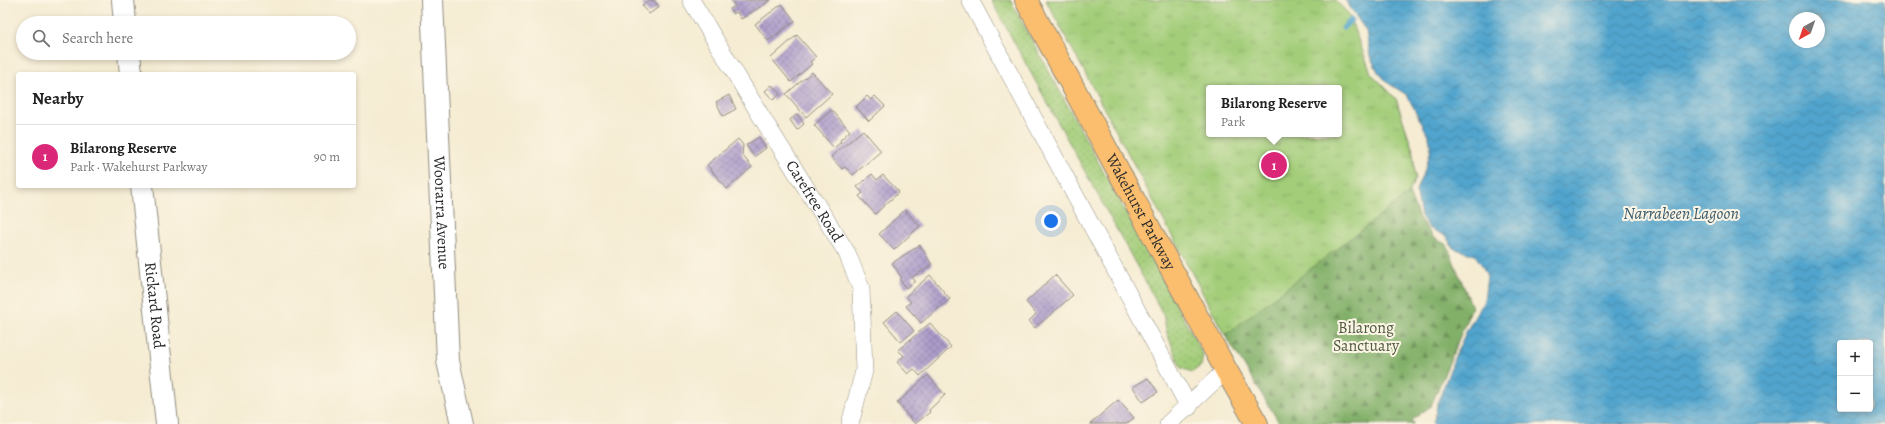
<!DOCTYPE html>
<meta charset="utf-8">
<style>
:root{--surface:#fff;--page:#f6f6f6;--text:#222;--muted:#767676;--line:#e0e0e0;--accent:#db2777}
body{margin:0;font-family:Alegreya,serif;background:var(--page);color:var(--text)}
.controls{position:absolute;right:12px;bottom:12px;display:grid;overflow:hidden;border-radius:4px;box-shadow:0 2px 6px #0003}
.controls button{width:36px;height:36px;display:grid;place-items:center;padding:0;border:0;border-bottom:1px solid var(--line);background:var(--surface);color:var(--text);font:20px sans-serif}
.compass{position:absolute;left:1789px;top:12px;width:36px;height:36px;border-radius:50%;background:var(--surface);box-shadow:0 2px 6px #0003;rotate:220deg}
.you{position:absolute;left:1051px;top:221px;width:14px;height:14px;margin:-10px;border:3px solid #fff;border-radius:50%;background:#1a73e8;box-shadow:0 0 0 6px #1a73e833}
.badge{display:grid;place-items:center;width:26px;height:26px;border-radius:50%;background:var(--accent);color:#fff;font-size:13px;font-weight:700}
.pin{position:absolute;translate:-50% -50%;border:2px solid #fff;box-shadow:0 1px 4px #0006}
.popup{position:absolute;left:1206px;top:85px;width:136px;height:52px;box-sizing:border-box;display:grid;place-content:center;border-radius:4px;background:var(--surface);filter:drop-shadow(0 1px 3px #0005);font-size:13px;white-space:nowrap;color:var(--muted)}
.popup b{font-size:15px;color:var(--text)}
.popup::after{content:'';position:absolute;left:50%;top:100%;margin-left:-8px;border:8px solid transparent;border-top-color:var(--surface)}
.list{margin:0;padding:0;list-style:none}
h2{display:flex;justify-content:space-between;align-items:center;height:52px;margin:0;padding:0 16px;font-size:17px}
h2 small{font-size:13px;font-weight:400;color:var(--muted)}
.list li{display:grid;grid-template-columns:26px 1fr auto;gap:12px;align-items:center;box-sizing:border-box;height:64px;padding:0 16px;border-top:1px solid var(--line)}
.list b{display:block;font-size:15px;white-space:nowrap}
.list p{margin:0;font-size:13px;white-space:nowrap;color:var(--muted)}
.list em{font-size:13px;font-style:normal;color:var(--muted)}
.icon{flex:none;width:22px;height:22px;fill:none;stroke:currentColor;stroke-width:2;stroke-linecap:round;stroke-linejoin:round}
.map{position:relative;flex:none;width:1885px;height:424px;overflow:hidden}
.search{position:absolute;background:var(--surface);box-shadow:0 2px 6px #0003;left:16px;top:16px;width:340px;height:44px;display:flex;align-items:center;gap:10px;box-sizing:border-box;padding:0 14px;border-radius:22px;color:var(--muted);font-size:15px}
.panel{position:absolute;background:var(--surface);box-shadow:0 2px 6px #0003;left:16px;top:72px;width:340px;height:116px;border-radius:4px}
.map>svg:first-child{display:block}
.grass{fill:url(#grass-dots);stroke:#677c52}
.forest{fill:url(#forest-firs);stroke:#566e4a}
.park{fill:url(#park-tufts);stroke:#677c52;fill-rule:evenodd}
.water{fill:url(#water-waves);stroke:#3e687c;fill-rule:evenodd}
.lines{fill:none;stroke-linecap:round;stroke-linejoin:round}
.stream{stroke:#51a4cd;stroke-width:5}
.building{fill:url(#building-cross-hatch)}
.minor-casing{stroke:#908c7f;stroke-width:18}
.tertiary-casing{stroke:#908c7f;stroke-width:24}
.primary-casing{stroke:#908c7f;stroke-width:24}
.minor{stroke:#fff;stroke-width:17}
.tertiary{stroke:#fff;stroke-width:22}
.primary{stroke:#fbbe6e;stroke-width:22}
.labels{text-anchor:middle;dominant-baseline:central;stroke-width:4;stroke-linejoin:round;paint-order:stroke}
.street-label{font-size:16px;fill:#2b2b2b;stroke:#fcf5e5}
.park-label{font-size:16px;fill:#4f5c42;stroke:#fcf5e5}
.water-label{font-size:17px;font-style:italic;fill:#3a5b6c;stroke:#fcf5e5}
</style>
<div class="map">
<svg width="1885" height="424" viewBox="0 0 1885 424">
<defs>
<pattern id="grass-dots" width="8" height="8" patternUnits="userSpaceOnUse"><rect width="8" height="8" fill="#a3cd79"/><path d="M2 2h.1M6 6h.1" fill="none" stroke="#8cb069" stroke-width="1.8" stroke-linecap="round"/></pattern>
<pattern id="forest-firs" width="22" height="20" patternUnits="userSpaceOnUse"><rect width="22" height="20" fill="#82b069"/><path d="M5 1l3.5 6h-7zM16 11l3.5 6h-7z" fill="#6b8f57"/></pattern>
<pattern id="park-tufts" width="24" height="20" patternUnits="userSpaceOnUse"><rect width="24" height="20" fill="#a3cd79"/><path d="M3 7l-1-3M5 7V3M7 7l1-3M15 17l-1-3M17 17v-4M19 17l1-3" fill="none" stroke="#8cb069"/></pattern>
<pattern id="water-waves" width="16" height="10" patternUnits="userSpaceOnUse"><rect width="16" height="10" fill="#51a4cd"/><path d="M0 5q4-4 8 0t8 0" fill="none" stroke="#4386a7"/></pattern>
<pattern id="building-cross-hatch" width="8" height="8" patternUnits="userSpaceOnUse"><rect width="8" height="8" fill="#ac9bcb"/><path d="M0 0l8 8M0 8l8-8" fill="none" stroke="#8c7fa5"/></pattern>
</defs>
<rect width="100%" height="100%" fill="#fcf5e5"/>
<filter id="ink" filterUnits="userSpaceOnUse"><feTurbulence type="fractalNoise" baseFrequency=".025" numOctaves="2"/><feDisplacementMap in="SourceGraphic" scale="8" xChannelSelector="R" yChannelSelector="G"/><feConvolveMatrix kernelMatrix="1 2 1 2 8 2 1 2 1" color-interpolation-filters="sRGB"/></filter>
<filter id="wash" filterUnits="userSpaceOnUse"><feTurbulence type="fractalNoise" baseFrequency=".012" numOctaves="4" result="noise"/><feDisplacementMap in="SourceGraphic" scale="16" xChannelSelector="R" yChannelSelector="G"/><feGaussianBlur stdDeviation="0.9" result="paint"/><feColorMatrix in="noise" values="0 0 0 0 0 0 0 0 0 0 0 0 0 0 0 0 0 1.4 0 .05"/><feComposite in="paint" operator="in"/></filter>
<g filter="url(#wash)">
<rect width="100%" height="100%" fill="#f5ecd3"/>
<path class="grass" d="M991,0H1010L1203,354L1201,366L1192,372L1181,368L1167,333L1163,314Z"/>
<path class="forest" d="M1048,0L1206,207L1339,134V88L1371,73L1396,99L1413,151L1415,178L1409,193L1419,218L1434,238L1447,245L1472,307L1431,406L1412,420L1414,424H1280L1225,335Z"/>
<path class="park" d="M1046,0H1335L1348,13L1371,73L1396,99L1413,151L1415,178L1409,193L1225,335ZM1209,88H1339V134H1209Z"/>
<path class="water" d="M1345,0H1885V424H1433L1437,405L1455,356L1467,330L1484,301L1487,276L1482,265L1475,255L1453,248L1446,236L1429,228L1421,216L1416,190L1426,167L1431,149L1429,137L1407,95L1388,83L1378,72L1370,56L1366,31ZM1795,18H1819V42H1795ZM1840,343H1870V409H1840Z"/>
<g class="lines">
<path class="stream" d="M1343,28L1351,20"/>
</g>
<g id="blocks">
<g class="building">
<path d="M650,0H654L659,7L649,14L642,5Z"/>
<path d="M731,0H771L741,19L737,12L733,14L730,9L735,6Z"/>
<path d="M782,4L795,21L768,41L755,24Z"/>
<path d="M797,35L816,57L810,62L812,64L791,82L771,58Z"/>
<path d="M812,72L832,94L806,117L786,94Z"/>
<path d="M772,85L780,94L773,100L765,91Z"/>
<path d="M729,95L736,109L723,116L716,102Z"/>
<path d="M867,96L871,100L875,96L885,106L869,121L856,107Z"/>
<path d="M832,110L850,131L840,140L841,142L834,148L814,125Z"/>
<path d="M797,114L804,124L797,130L790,120Z"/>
<path d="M863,130L881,151L853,175L845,167L842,169L831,157Z"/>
<path d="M759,137L766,148L754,157L746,145Z"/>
<path d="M738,139L743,145L742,155L752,167L727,189L707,165Z"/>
<path d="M872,174L877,180L883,175L899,192L875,214L859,196L863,193L857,187Z"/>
<path d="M905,210L920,226L894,250L879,234Z"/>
<path d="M920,245L932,265L912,277L915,281L906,288L900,280L902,278L892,263Z"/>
<path d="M930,275L950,299L921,323L906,306L911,302L906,296Z"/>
<path d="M1055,275L1073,295L1035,328L1029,321L1036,314L1026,302Z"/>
<path d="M897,311L914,331L901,342L884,322Z"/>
<path d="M930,323L951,347L920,376L914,369L908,374L897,362L904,356L898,350Z"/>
<path d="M928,375L945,395L929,410L930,412L915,424L897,403Z"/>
<path d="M1148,378L1158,392L1143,402L1133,387Z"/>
<path d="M1118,400L1134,418L1126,424H1090Z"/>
</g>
</g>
</g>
<g filter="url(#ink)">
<use href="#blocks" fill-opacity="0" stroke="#908c7f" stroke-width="1"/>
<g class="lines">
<defs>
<g id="minor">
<path id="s1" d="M691,0L764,121L847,253L861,288L864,371L850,424"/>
<path d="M970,0L1189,407"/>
<path d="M1168,424L1226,370"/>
</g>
<g id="tertiary">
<path d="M123,0L125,23"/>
<path id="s2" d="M432,0L448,361L462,424"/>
<path d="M129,53L131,74"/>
<path id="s3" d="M142,186L167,424"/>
</g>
<g id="primary">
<path id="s4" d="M1026,0L1226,370L1257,424"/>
</g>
</defs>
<use href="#minor" class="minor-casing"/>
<use href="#tertiary" class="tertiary-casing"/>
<use href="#primary" class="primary-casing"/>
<use href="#minor" class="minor"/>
<use href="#tertiary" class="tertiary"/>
<use href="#primary" class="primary"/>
</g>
</g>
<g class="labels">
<g class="street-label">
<text stroke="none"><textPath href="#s1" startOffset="236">Carefree Road</textPath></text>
<text stroke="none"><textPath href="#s4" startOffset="241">Wakehurst Parkway</textPath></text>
<text stroke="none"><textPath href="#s2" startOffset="213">Woorarra Avenue</textPath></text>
<text stroke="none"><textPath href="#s3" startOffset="120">Rickard Road</textPath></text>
</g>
<g class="park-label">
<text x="1366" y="328">Bilarong<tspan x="1366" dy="18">Sanctuary</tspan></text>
</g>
<g class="water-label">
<text x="1681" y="213">Narrabeen Lagoon</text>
</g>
</g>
</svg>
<div class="controls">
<button>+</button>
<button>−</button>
</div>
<svg class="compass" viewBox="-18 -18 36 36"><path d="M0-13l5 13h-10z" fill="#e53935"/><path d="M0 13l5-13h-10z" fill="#767676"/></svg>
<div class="you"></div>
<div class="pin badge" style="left:1274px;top:165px">1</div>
<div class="popup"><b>Bilarong Reserve</b>Park</div>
<div class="search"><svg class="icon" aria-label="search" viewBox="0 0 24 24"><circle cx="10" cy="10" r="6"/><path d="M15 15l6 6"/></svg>Search here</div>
<section class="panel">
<h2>Nearby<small></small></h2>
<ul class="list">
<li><span class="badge">1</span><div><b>Bilarong Reserve</b><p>Park · Wakehurst Parkway</p></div><em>90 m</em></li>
</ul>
</section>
</div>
